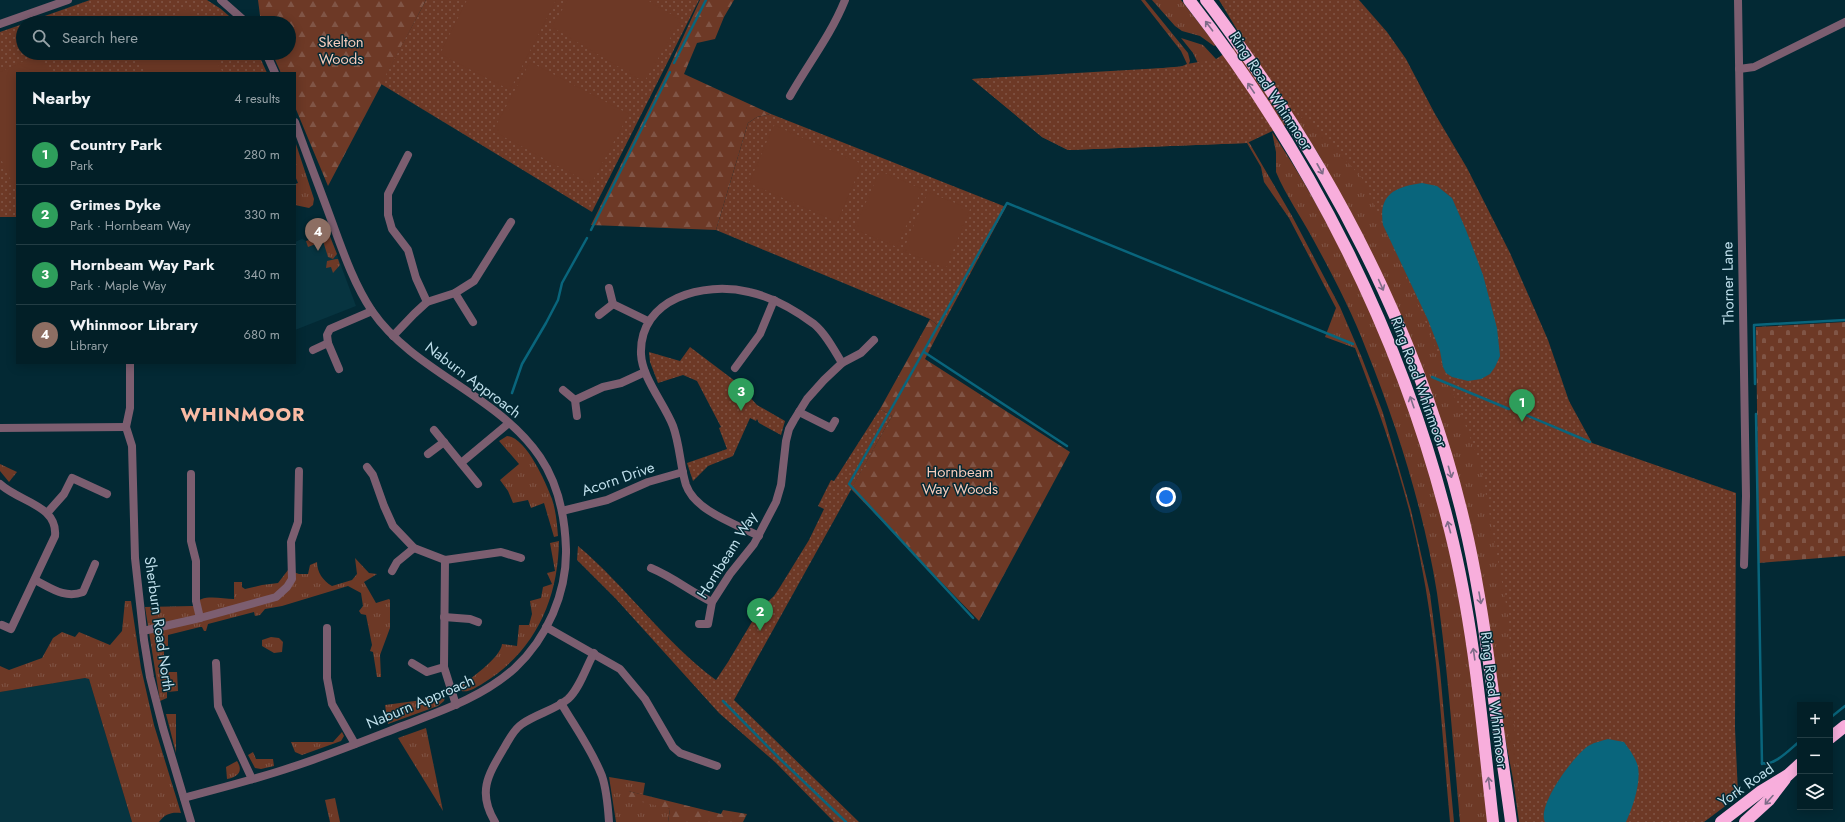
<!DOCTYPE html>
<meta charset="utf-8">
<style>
:root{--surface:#021f27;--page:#102c33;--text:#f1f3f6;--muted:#96a2a7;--line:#233d44;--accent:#1a73e8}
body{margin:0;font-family:Jost,sans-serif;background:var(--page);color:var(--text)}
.controls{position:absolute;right:12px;bottom:12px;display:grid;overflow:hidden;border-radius:0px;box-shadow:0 2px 10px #0003}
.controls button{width:36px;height:36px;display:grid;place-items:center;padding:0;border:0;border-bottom:1px solid var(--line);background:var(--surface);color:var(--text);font:20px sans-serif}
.you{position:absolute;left:1166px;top:497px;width:14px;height:14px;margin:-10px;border:3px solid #fff;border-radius:50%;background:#1a73e8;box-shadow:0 0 0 6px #1a73e833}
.badge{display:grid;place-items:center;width:26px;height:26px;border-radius:50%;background:var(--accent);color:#fff;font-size:13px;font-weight:700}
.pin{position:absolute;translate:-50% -33px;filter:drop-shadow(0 1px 2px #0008)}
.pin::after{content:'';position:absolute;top:21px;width:14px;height:12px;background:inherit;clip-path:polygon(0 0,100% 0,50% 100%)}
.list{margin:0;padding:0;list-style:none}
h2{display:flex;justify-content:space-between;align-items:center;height:52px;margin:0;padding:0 16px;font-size:17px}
h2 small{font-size:13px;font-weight:400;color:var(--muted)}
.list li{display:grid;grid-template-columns:26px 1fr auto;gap:12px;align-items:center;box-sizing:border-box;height:60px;padding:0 16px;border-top:1px solid var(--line)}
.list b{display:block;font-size:15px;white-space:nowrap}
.list p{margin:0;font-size:13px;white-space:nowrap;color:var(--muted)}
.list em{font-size:13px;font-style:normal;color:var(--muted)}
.icon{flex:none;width:22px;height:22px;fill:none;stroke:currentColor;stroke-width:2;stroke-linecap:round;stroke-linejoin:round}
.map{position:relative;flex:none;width:1845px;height:822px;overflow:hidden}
.search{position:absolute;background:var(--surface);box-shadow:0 2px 10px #0003;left:16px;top:16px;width:280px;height:44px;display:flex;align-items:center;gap:10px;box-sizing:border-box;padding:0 14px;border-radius:22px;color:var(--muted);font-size:15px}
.panel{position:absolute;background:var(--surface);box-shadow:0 2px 10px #0003;left:16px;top:72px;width:280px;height:292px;border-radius:0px}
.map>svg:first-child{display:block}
.built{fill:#073440}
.grass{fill:url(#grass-tufts)}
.forest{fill:url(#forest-firs)}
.cemetery{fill:url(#cemetery-stones)}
.park{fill:url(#park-dots)}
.pitch{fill:#6d3926}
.water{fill:#09657c}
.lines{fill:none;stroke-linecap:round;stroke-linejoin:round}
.stream{stroke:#09657c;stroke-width:2.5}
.street{stroke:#7c5e70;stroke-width:8}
.highway{stroke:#f8aedc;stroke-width:12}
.oneway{stroke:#7e6c88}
.labels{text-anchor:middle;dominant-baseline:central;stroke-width:3;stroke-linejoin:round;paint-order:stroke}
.park-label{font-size:15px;fill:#f6cbbb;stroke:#032934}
.street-label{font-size:15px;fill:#bfdfeb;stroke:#032934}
.district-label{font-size:19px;font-weight:bold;letter-spacing:1px;fill:#fabba4;stroke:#032934}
</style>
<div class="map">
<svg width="1845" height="822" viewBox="0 0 1845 822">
<defs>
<pattern id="grass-tufts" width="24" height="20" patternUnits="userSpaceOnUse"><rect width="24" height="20" fill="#6d3926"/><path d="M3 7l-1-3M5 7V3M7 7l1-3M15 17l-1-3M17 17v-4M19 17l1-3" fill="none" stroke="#805546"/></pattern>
<pattern id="forest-firs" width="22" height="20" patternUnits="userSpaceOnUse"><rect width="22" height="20" fill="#6d3926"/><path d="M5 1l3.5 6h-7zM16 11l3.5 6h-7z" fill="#805546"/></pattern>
<pattern id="cemetery-stones" width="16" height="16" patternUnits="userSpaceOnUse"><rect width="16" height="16" fill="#6d3926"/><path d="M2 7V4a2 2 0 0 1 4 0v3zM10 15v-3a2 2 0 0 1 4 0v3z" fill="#805546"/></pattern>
<pattern id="park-dots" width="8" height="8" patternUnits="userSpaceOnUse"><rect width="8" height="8" fill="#6d3926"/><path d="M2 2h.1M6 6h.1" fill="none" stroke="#805546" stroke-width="1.8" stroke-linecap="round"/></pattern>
</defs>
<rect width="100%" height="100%" fill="#032934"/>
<g class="built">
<path d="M325,233H328L330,236L356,306L295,330V242L302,239L306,241L321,236Z"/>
<path d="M85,678L89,679L132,822H0V692Z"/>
</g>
<g class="grass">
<path d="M1141,0H1145L1188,53L1190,61L1188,66L1250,144L1292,216L1340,307L1362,358L1383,413L1411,510L1430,594L1440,671L1454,822H1450C1442,736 1438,648 1421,563C1407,489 1382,418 1355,348L1325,337L1336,308L1289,218L1264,182L1261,167L1247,143L1068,150L1042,137L972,79L1121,72L1185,66L1187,64L1181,51Z"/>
<path d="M1152,0H1181L1216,45L1214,46L1200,36L1182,31L1175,26Z"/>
<path d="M1181,38L1203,45L1216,59L1215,98L1193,53Z"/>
<path d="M1290,109L1359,138L1637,822H1519L1513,779L1504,732L1489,625L1464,505L1359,229L1320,157Z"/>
<path d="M1272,132C1359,262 1422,418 1454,571C1472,653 1479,738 1489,822H1460C1453,746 1448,669 1437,593C1424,511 1397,426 1366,349C1352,312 1333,276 1314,241C1302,218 1286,196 1276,172V152Z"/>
<path d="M295,141L314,199L313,205L309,208L295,205V184L298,183L295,176Z"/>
<path d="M325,233L329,234L337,254L333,259L328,257L323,241L308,247L306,241L321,236Z"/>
<path d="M336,259H338L340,265L333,273L331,267L326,268L327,261Z"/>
<path d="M507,436C526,437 546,483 552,499C556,511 557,524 558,536L554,537L544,503L531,508L528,500L513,503L508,491L500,480L519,464L499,441Z"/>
<path d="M0,464L17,472L9,482L0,471Z"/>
<path d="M559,541C558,600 535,652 482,684C475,688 466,695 457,689C468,680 501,658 502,644L517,646L519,625H529L532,614L530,601L541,598L543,587L552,584L547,573L555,571L550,543Z"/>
<path d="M355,558L369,573L377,574L364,582L376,603L389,599L390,600V628L380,655L381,677H377L373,652L370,651L372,645L366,615L361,614L359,611L363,606L361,593L348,586L282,606L265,609L260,615L255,616L254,612L208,624L206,631H204L202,627H200L168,635V646H164V672H177L178,691L167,692V698L160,701L145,607L193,606C201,593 220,599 234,599V582H242V587L245,589L262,585L278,583L288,570L299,574H308L310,565L317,562C317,572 323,581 332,586L352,580L357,574Z"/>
<path d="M125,601H131L141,668L154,725L181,813C171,812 165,814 159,822H132L89,679L85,678L0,692V666L9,670L42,658L53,638L62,632L75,637L79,632L110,645L122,631Z"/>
<path d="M271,637L279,638L283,642L282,652L274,653L262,646V640Z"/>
<path d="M445,697L444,701L438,706L388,724L385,705Z"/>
<path d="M166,714H176V753Z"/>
<path d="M426,728L443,811L398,738Z"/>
<path d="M342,732L344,736L341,741L302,755L295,752L291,742H333Z"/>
<path d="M253,752L256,759H273L274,766L261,769L255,768L248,755Z"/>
<path d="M237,761C244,772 237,777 227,779L226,767Z"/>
<path d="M609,777L645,783L643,795L628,791L670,809L668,822H616Z"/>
<path d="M335,798L340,822H330L325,800Z"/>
</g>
<g class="forest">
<path d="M258,0H426L328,186L295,107V73H281L272,53H289V23H261Z"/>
<path d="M700,0H734L724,17L715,39L697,43L684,74L771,114L757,117L748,123L716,230L591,225L669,68Z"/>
<path d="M930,319L941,328L925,359L1070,452L979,621L851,489L892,416L880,409Z"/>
<path d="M628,791L721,814L723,810L747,814L743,822H668L670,809L626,798Z"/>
</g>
<path class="cemetery" d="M1845,322V556L1759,563L1756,327Z"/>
<g class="park">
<path d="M90,0H207L221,9L237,23H25Z"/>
<path d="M426,0H699L592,212L381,84Z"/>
<path d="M1219,0H1359L1387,32L1406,59L1435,114L1467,168L1510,253L1548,340L1569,401L1592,443L1736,493L1735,728L1738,794L1724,807L1704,822H1520L1508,615L1480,463L1423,316L1362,178L1305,116L1247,143L1068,150L1042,137L972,79L1180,67L1187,64L1216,59L1244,41Z"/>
<path d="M23,24V53H258L267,73H17V217H0V32Z"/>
<path d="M771,114L1006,207L941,328L930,319L716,230L748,123L757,117Z"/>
<path d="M690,347L735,381L757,405L785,421L781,435L759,423L757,419L756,421L750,418L733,456L708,466L693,481L687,463L727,449L719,428L721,427L697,381L683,375L658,383L650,362L649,352L680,361Z"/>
<path d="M880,409L892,416L734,700L859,822H834L775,762L719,713L616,599L577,560L578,546C627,587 664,642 716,680L728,662L759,610L774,596L780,587L809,540L824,509L818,506L831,480L834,481Z"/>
</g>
<g class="pitch">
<path d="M467,0H556L510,90L440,54Z"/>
<path d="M568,0H647L681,20L644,82L552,27Z"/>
<path d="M188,8L196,23H159Z"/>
<path d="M135,53H212L223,73H146Z"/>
<path d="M39,54L49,73H17V193L0,157V72Z"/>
<path d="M530,62L629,114L591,184L493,131Z"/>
<path d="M774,125L862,164L837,222L749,183Z"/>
<path d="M880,171L922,189L897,247L854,229Z"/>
<path d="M928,192L970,209L946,268L903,251Z"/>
</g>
<g class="water">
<path d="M1422,183L1437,186L1452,198L1466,230L1483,275L1497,328L1500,356L1495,367L1490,374L1481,379L1468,381L1452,377L1446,373L1443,367L1440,351L1428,320L1383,225C1378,194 1395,187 1422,183Z"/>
<path d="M1608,739L1624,742C1629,749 1636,758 1638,767C1641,783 1633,807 1626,822H1545C1536,806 1576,752 1590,745C1595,742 1602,741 1608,739Z"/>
</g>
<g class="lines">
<g class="stream">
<path d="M674,63L706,0"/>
<path d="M591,230L670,72"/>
<path d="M924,352L1067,446"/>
<path d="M1432,377L1509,409"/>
<path d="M1755,384L1754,325L1845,320"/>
<path d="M512,393L522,364L546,323L558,300L562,283L587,238"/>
<path d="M1521,413L1590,442"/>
<path d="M1756,414L1762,764"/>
<path d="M973,618L849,484L1007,203L1353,344"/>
<path d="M723,701L780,759L846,822"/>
<path d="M1830,718L1845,706"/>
<path d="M1762,763C1774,767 1791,748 1800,741"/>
</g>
<g class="street">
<path d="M221,0L247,23"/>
<path d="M1738,0L1746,496L1744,565"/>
<path d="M0,24L68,0"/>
<path d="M266,53L275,73"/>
<path d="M1739,69L1754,67L1845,22"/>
<path d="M790,96C808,64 831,35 845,0"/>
<path d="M408,155L388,194V215L392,229L408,250L416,278L427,302"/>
<path d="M609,288L613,304L648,321"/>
<path d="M455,293L473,322"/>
<path d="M599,315L613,304"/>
<path d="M393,336L414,314L427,302L455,293L474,281L511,222"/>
<path d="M328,343L327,335L330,329L372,311"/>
<path d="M313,350L328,343L339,369"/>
<path d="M735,368L760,334L774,300"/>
<path d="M563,390L575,400L577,416"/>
<path d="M575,400L603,387L621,383L645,372"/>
<path d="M799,412L831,428L835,421"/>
<path d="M126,427L132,446L135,558L144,640L150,677L163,728L191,822"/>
<path d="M126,427L130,408V363"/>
<path d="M0,428L126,427"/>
<path d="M434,430L478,484"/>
<path d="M428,454L444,442"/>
<path d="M461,463L509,423"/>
<path d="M367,467L373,475L384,506L393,526L414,548L445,560L501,552L521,558"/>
<path d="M191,474V541L196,561V601L200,618"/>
<path d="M0,484C19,502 58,505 55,536L11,629L2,625"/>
<path d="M562,511L607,500L648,482L683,472"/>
<path d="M48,512L64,494L72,478L107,494"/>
<path d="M759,536C736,524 695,511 686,485C680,466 680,445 673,426C664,403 642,378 641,354C639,298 704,281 749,292C772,297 795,310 814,324C826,334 834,350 842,363"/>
<path d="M445,560L444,667L456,705"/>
<path d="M651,568C673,577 691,592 712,602"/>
<path d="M392,571L397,562L414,548"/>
<path d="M35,580C51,588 65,599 83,592L95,564"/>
<path d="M444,617L470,619L478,622"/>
<path d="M699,624H708L712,602L730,574L754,544L776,502L781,485L786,441L789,429L794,420L807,399L824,380L842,363L861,353L874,340"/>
<path d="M546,627L620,669L645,699L673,747L680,753L717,766"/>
<path d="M327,628V678L332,704L355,744"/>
<path d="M143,631L200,618L276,597L287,587L292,579L291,542L298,522L299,471"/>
<path d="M216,663L218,706L252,779"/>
<path d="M412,663L427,672L444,667"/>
<path d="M561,703C575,727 592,750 602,776C607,791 608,807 609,822"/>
<path d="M184,798C220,788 257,779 292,767C329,755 366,740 402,726C441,711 483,697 515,668C547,638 567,593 566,549C565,517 559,485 540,457C498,395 414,372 372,311C354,284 343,252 332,222C320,189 307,156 295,122"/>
<path d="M495,822C477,792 488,775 504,748C509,740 513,730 522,724C536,714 555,710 568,699C580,688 586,667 594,653"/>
</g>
<g class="highway">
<path d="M1189,0C1311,156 1403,338 1450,530C1474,626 1482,724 1493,822"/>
<path d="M1206,0C1222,20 1236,41 1251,62C1352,205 1430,367 1468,539C1482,603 1489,664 1498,729C1502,760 1507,791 1511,822"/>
<path d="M1830,738L1845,726"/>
<path d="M1721,822L1760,792L1788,775L1800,764"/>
<path d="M1745,822L1769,800L1785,779"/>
</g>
</g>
<defs><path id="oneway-shaft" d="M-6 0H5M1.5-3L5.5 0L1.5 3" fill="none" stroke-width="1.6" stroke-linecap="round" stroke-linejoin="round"/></defs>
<g class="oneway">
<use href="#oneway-shaft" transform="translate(1209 26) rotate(-127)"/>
<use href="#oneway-shaft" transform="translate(1251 88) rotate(-124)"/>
<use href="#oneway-shaft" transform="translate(1320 169) rotate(61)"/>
<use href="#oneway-shaft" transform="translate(1381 285) rotate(66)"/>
<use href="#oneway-shaft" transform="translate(1412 402) rotate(-109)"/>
<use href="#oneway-shaft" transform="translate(1450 472) rotate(74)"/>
<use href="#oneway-shaft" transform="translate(1449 527) rotate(-105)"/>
<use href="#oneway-shaft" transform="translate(1480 598) rotate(80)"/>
<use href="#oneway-shaft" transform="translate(1474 654) rotate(-98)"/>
<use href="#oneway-shaft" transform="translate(1489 783) rotate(-97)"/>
<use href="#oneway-shaft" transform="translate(1769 800) rotate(132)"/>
</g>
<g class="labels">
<g class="park-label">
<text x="341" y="42">Skelton<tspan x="341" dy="17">Woods</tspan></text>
<text x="960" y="472">Hornbeam<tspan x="960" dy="17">Way Woods</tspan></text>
</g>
<g class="street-label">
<text transform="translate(1271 91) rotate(57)">Ring Road Whinmoor</text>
<text transform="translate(1728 283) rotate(-91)">Thorner Lane</text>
<text transform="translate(473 380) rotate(37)">Naburn Approach</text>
<text transform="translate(1419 382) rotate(70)">Ring Road Whinmoor</text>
<text transform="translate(618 479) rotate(-19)">Acorn Drive</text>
<text transform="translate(727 555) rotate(-58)">Hornbeam Way</text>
<text transform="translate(159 624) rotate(82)">Sherburn Road North</text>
<text transform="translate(1494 700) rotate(83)">Ring Road Whinmoor</text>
<text transform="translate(420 702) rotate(-23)">Naburn Approach</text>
<text transform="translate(1746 785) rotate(-35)">York Road</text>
</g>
<g class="district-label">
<text x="243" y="414">WHINMOOR</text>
</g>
</g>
</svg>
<div class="controls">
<button>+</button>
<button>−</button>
<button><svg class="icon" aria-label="layers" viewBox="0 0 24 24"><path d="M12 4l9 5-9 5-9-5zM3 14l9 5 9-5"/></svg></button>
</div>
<div class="you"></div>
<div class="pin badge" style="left:1522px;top:422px;background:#2e9e5b">1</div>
<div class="pin badge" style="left:760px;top:631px;background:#2e9e5b">2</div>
<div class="pin badge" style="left:741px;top:411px;background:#2e9e5b">3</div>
<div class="pin badge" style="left:318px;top:251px;background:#8d6e63">4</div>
<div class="search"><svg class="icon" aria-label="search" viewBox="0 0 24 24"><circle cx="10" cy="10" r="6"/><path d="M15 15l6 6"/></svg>Search here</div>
<section class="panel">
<h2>Nearby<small>4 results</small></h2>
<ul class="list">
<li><span class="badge" style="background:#2e9e5b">1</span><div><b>Country Park</b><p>Park</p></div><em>280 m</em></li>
<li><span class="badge" style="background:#2e9e5b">2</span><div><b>Grimes Dyke</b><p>Park · Hornbeam Way</p></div><em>330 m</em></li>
<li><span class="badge" style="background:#2e9e5b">3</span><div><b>Hornbeam Way Park</b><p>Park · Maple Way</p></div><em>340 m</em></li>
<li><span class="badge" style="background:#8d6e63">4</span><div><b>Whinmoor Library</b><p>Library</p></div><em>680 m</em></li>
</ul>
</section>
</div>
